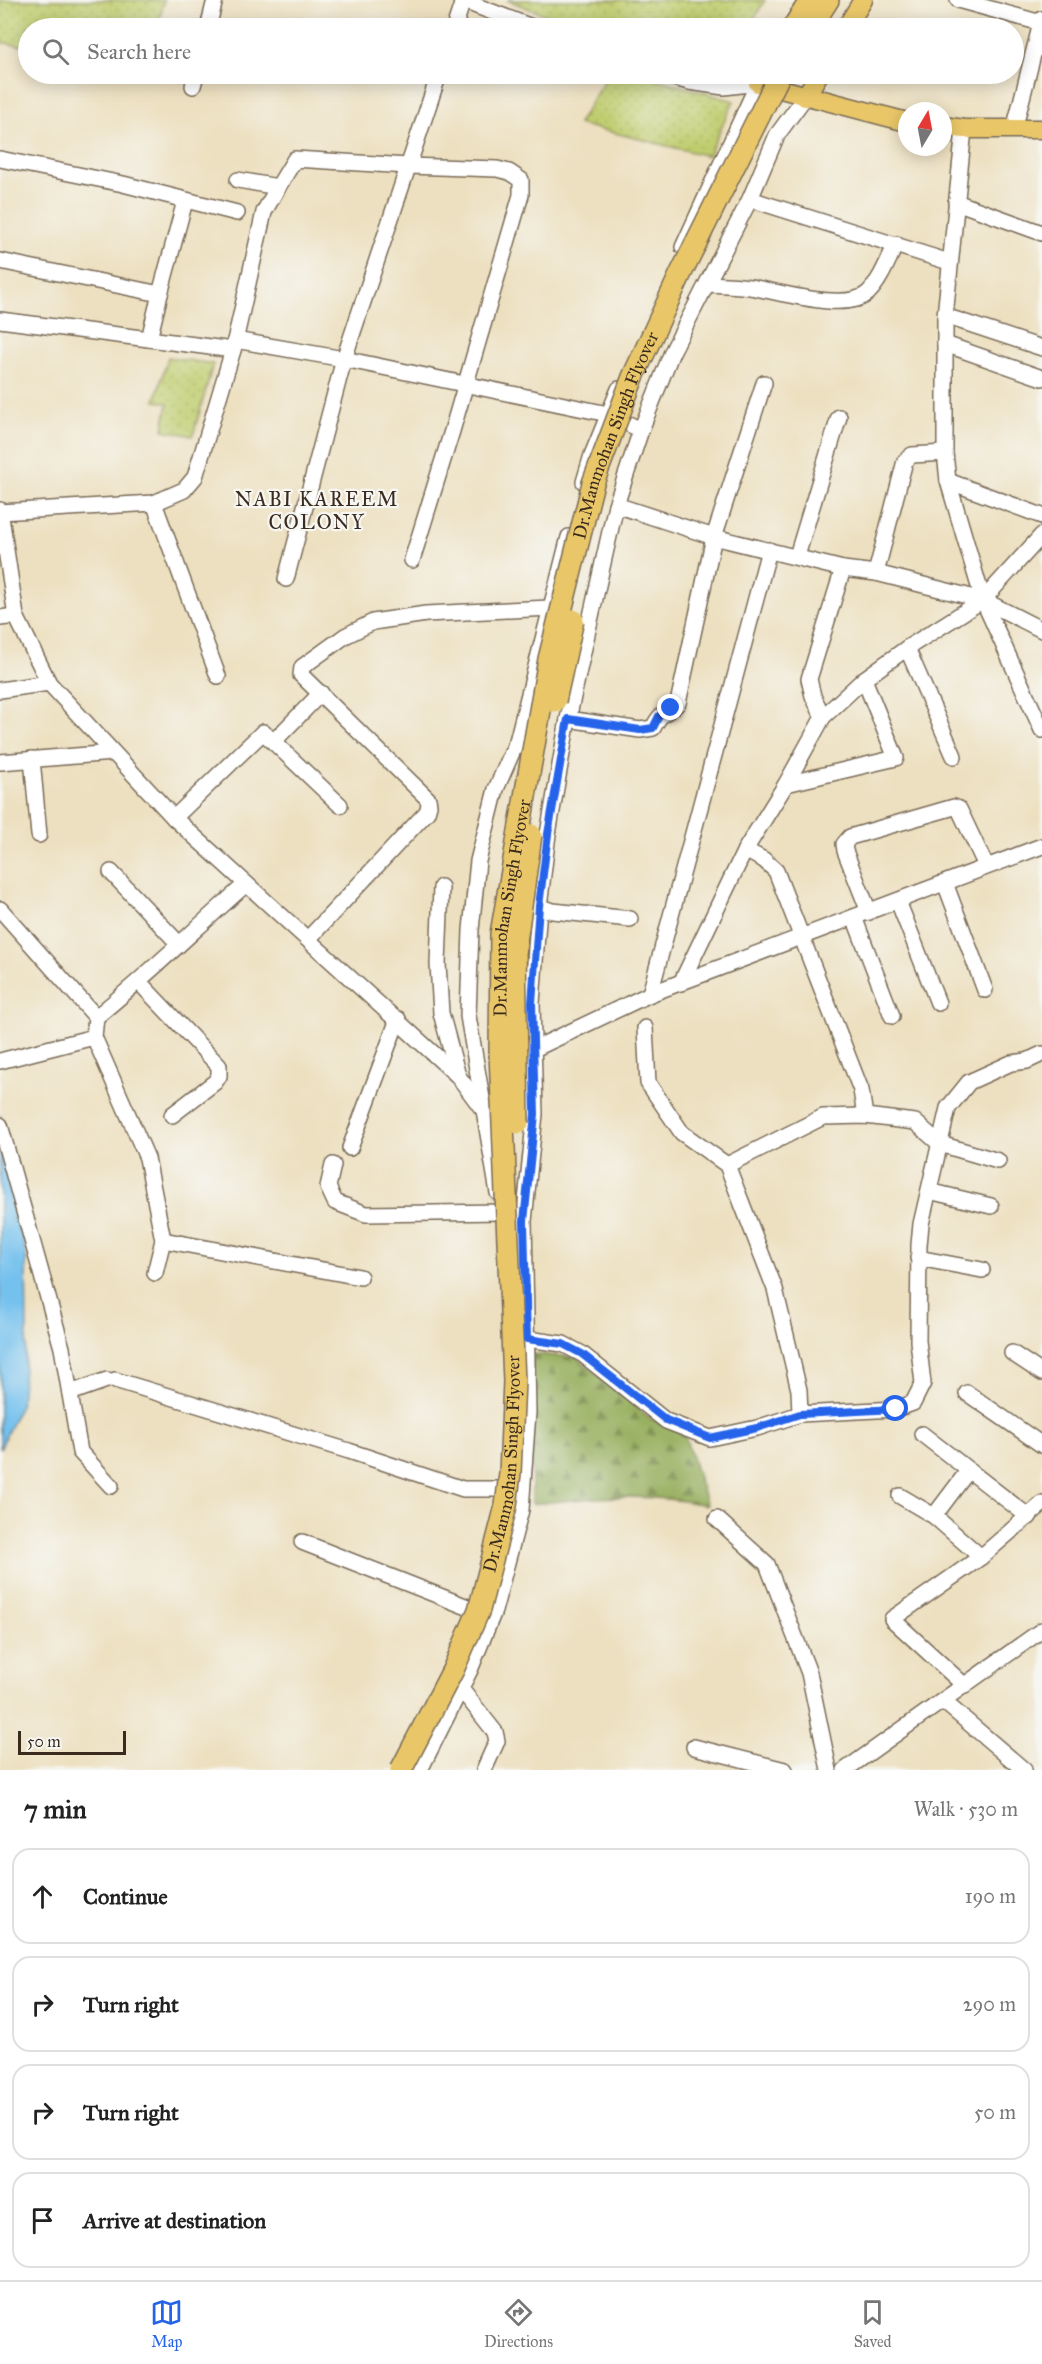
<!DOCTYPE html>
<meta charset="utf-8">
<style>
:root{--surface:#fff;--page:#f6f6f6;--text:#222;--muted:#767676;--line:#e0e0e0;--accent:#2563eb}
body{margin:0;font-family:"IM FELL Great Primer",serif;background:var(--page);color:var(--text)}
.compass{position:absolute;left:898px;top:102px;width:54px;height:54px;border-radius:50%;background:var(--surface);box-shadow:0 3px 15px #0003;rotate:10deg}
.scale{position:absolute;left:18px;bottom:15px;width:108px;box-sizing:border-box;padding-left:6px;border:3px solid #3b2a1e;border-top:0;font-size:16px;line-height:21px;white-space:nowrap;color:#3b2a1e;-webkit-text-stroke:4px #f6f6f2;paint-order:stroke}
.stop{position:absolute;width:18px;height:18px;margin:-14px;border:4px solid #2563eb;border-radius:50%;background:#fff}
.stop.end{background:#2563eb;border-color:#fff;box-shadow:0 2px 6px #0008}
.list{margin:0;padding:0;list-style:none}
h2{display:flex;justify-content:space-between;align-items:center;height:78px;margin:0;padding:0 24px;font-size:26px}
h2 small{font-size:20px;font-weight:400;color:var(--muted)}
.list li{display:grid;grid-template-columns:39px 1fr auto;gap:18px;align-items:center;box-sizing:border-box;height:96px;margin:0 12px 12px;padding:0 12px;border:2px solid var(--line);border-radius:18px}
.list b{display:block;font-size:22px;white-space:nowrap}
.list em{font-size:20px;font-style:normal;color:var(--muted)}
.icon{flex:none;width:33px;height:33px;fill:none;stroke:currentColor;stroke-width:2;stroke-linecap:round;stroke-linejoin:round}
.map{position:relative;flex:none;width:1042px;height:1770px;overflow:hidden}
.search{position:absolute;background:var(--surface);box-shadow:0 3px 15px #0003;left:18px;right:18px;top:18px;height:66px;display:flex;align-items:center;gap:15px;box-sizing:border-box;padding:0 21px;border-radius:33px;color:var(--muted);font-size:22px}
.sheet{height:510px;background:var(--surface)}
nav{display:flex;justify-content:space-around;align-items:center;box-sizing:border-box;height:84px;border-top:2px solid var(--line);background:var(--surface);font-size:16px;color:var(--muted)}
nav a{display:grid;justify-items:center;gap:3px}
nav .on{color:var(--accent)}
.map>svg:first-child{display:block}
.forest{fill:url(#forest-firs);stroke:#6a6d40;stroke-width:1.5}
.park{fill:url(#park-dots);stroke:#7e7c46;stroke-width:1.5}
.water{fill:#74c1ee;stroke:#587686;stroke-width:1.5}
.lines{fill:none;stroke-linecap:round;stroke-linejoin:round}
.minor-casing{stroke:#796a57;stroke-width:18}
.major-casing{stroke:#796a57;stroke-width:21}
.highway-casing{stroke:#796a57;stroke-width:24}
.minor{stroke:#fff;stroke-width:15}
.major{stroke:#e9c769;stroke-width:18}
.highway{stroke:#e9c769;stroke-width:21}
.highway-bridge-casing{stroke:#796a57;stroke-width:24;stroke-linecap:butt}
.highway-bridge{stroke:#e9c769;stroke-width:21}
.route{stroke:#2563eb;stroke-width:8}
.labels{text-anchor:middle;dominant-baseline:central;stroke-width:4.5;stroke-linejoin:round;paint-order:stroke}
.street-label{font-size:18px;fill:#3b2a1e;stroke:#f6f6f2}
.neighbourhood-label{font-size:20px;letter-spacing:1.5px;fill:#3b2a1e;stroke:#f6f6f2}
</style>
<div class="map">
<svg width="1042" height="1770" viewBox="0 0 1042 1770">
<defs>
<pattern id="forest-firs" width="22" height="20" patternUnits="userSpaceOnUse" patternTransform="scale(1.5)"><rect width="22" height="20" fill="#98b061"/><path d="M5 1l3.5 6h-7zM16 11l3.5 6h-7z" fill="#7d8f4f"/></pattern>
<pattern id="park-dots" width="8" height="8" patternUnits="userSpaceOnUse" patternTransform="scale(1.5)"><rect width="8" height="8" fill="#c0cd6e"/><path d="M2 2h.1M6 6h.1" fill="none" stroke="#a6b05f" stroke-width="1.8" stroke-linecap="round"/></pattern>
</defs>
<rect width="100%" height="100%" fill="#f6f6f2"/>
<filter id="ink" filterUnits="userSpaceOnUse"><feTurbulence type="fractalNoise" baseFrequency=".0167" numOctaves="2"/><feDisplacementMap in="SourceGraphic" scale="12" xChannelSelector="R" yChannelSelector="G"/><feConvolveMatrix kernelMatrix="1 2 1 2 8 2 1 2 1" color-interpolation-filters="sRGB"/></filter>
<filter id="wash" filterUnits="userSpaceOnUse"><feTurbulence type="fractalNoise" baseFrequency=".008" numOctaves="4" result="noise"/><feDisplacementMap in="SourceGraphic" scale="24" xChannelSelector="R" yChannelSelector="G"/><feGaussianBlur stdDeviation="1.35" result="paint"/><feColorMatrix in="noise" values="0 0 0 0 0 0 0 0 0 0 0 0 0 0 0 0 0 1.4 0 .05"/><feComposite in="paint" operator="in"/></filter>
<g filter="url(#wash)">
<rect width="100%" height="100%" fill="#ede0c0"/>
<path class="forest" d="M532,1354L576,1357L651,1419L684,1433L707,1505C644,1492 595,1497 532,1504Z"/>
<g class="park">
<path d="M0,0H164L158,28H28V47L0,42Z"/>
<path d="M507,0H765L749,28H607L575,26Z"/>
<path d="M608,74H639L734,101L708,156L578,124Z"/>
<path d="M168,357L213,364L193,436L163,430L168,403L155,401Z"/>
</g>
<path class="water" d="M0,1115L26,1254L27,1334L21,1403L0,1449Z"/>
</g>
<g filter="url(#ink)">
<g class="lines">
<defs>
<g id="minor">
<path d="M461,0L534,28"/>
<path d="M958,0L1041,23"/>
<path d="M208,28L215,0"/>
<path d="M454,28L463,1"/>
<path d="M660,74L689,82L724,87L758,83"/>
<path d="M193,86L196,74"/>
<path d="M964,129L945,316V453L948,481L983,600L1042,730"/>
<path d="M1014,130L1042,19"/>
<path d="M0,159L123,184L237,213"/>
<path d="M278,187L295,159L408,166L497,169L509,172L521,180V195L452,431L412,560"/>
<path d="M750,199L949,262"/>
<path d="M956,202L1042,233"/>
<path d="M683,247L758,83"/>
<path d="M0,261L160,294L149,339L233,350"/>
<path d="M708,284C722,285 736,285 750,287C777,291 846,313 868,293C881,280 888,260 896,244"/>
<path d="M160,294L185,201"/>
<path d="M945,316L1042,348"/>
<path d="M0,320L149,339"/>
<path d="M235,340L344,359L608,414L641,430"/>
<path d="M945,344L1042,378"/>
<path d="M948,481L1042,516"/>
<path d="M584,482L592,455L619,389"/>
<path d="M154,503L218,676"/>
<path d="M616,505L714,537L843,569L876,573L983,600L1042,630"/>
<path d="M0,510L16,616L49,683L174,818L458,1076L481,1107"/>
<path d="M0,512L154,503L184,490L195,477L233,350L264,212L278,187L238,180"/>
<path d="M797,556L839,417"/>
<path d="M876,573L905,461L912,455L945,453"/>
<path d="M286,579L344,359L439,74"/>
<path d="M0,618L16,616"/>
<path d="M907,648L954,756"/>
<path d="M0,690L49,683"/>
<path d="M823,717L813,696L809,679L843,569"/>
<path d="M568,719L640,730L653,728C663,708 667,715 678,703L714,537L764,383"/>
<path d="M274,741L321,693"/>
<path d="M32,759L39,835"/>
<path d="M0,762L113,753"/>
<path d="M786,784L896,758L864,679"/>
<path d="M174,818L263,732L340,805"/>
<path d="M745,850L764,860L776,871L861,1090L865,1116"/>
<path d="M111,872L178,943"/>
<path d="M945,883L985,990"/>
<path d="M441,887L438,964L441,1013L458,1076"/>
<path d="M898,901L938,1003"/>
<path d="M539,907L553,911L630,919"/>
<path d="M0,909L96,1017L94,1037L147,1158L163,1240L155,1273"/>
<path d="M869,912L845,851L844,844L850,837L954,807L959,809L986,866"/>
<path d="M854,917L892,1016"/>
<path d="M308,939L427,812L429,805L428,799L301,675L302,667L345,636L373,622L426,614L550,608"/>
<path d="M139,982L219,1066V1076L215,1082L172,1115"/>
<path d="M681,983L745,850L786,784L823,717L864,679L907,648L983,600L1042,535"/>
<path d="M650,994L769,550"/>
<path d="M96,1017C148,975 196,928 246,884"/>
<path d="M534,1049L650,994L1042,846"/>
<path d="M0,1061L94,1037"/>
<path d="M0,1125L62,1348L80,1452L111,1486"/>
<path d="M350,1148L398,1019"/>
<path d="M333,1165L328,1187L335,1202L366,1214L502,1212"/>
<path d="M727,1165L823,1117L865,1116L915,1122L940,1144L998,1161"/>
<path d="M929,1191L991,1206"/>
<path d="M498,1193L468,1016L471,930L478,861L496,789L517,741L569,537"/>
<path d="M163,1240L360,1277"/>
<path d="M918,1258L982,1270"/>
<path d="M527,1339L563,1344L582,1354L666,1421L710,1438L757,1428L800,1414L799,1390L775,1289L727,1165L682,1133L648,1083L645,1028"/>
<path d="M1012,1353L1042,1373"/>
<path d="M115,1380L349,1451L463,1489H502"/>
<path d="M70,1393L107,1380"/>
<path d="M967,1393L1042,1445"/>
<path d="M800,1414L896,1409L913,1403L923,1383L918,1341L919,1245L921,1224L948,1108L969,1082L1011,1063L1027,1061L1042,1054"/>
<path d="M922,1434L1029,1517"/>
<path d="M900,1496L934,1516L981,1557"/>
<path d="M934,1516L968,1471"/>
<path d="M717,1519L767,1564L809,1673L829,1770"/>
<path d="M302,1542L470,1608"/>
<path d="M965,1686L892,1619L981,1557L1042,1504"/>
<path d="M461,1689L495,1732L497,1741L484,1770"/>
<path d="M943,1701L1024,1770"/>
<path d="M694,1747L785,1770"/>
<path d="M420,1770L470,1670L494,1611L521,1510L528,1412L524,1221L535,1114L532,1003L539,907L548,834L568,719L596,594L616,505L641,430L672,352L750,199L777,135L805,97"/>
<path d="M845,1770L1042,1630"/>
</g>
<g id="major">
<path d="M791,28L809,0"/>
<path d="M846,28L863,0"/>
<path d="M764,74L758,83L907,122"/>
<path d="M805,97L819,74"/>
<path d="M943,126L964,129H1042"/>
</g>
<path id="highway" d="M810,28L828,0"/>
</defs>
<use href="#minor" class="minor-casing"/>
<use href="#major" class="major-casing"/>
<use href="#highway" class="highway-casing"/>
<use href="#minor" class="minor"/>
<use href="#major" class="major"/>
<use href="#highway" class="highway"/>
<defs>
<g id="highway-bridge">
<path d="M555,701L573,620"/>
<path d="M518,1123L515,949L531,835"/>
<path id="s1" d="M401,1770L453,1670L479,1610L506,1506L510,1473L514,1381L500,1054L501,934L549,659L593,483L633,377L681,273L780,74"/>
</g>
</defs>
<use href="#highway-bridge" class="highway-bridge-casing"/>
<use href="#highway-bridge" class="highway-bridge"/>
</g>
</g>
<g class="lines" filter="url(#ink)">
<path class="route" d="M671,708L659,716L653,728L640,730L568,719L548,834L539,906L532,1003L535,1114L524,1221L527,1339L563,1344L582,1354L666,1420L710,1438L757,1428L800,1414L896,1409"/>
</g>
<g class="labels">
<g class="street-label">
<text stroke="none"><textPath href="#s1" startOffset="1371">Dr.Manmohan Singh Flyover</textPath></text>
<text stroke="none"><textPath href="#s1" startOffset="885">Dr.Manmohan Singh Flyover</textPath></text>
<text stroke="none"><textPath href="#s1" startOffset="327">Dr.Manmohan Singh Flyover</textPath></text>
</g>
<g class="neighbourhood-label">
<text x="317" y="499">NABI KAREEM<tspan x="317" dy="23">COLONY</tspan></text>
</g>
</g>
</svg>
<svg class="compass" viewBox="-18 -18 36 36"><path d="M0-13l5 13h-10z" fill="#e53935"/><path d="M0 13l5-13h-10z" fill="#767676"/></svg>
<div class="scale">50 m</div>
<div class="stop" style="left:896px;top:1409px"></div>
<div class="stop end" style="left:671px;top:708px"></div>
<div class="search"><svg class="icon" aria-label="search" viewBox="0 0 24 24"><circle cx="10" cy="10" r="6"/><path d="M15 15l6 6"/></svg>Search here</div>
</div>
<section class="sheet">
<h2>7 min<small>Walk · 530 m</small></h2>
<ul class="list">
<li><svg class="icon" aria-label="ahead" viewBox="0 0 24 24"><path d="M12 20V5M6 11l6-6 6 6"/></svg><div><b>Continue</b></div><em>190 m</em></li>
<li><svg class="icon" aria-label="right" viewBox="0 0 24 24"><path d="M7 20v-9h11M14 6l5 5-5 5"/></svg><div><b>Turn right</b></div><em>290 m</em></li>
<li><svg class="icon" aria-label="right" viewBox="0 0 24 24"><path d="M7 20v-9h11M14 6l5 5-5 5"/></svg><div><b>Turn right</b></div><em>50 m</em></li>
<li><svg class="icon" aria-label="arrive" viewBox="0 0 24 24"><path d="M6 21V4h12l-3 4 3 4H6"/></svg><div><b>Arrive at destination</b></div></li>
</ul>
</section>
<nav>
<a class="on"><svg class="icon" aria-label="map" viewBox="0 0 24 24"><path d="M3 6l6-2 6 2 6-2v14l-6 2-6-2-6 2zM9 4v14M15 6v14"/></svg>Map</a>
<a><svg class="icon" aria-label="directions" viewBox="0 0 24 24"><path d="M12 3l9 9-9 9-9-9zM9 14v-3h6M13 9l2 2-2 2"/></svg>Directions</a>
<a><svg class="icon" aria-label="saved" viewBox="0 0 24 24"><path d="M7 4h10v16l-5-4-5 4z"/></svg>Saved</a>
</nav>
